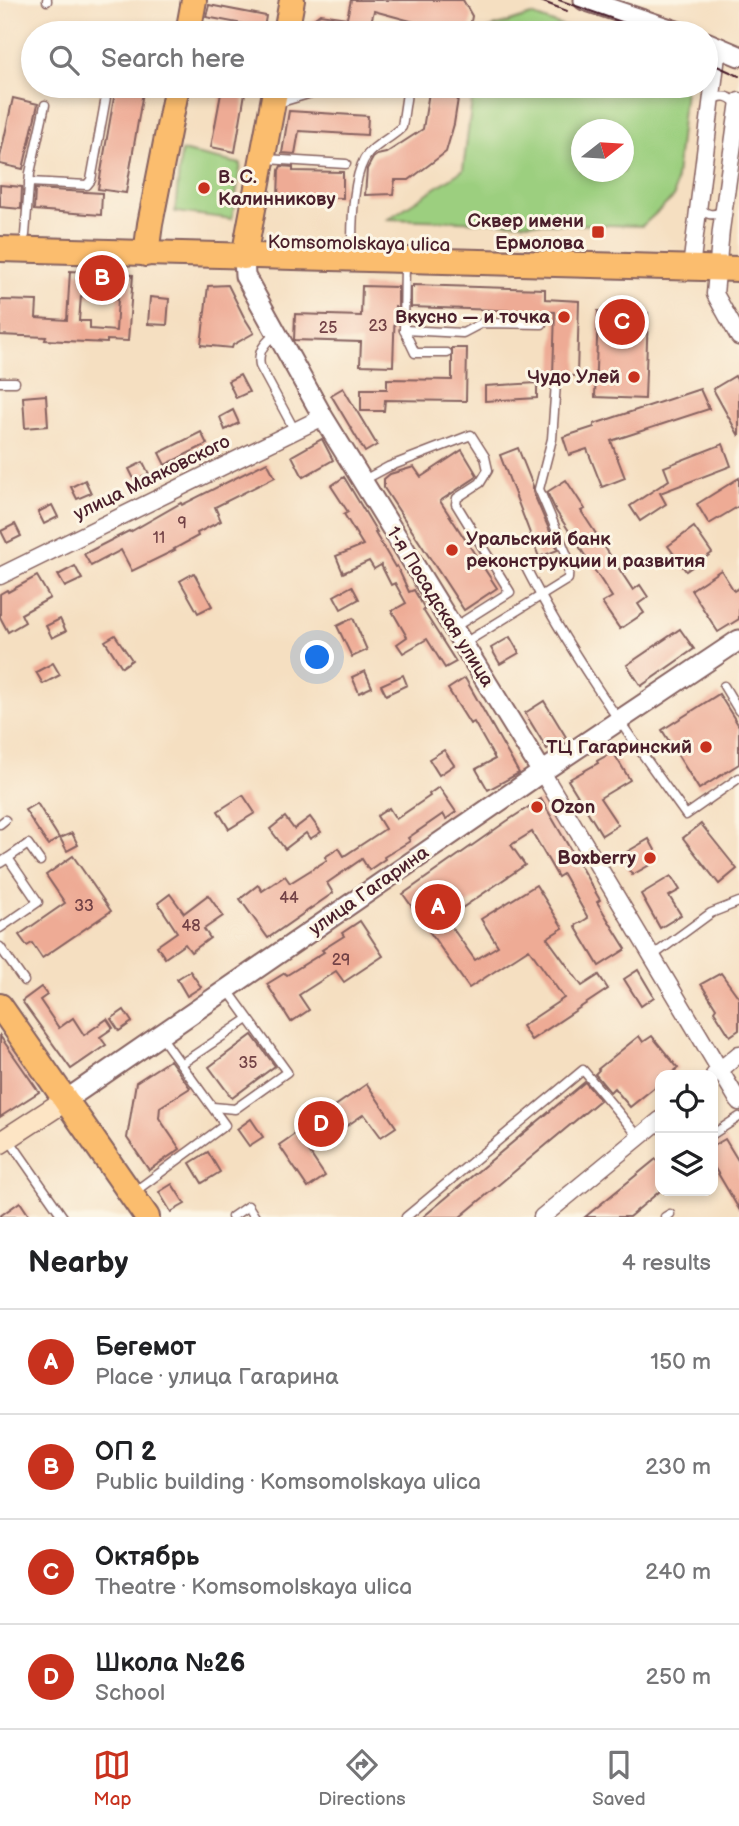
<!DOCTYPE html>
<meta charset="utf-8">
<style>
:root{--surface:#fff;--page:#f6f6f6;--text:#202124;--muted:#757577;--line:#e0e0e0;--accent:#c8321e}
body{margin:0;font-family:"Balsamiq Sans",sans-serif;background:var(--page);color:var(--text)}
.controls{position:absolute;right:21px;bottom:21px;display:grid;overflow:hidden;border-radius:14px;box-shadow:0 4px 10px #0003}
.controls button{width:63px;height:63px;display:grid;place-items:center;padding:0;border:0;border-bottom:2px solid var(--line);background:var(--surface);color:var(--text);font:35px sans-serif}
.compass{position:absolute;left:571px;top:119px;width:63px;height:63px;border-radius:50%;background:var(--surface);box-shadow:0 4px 10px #0003;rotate:73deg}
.you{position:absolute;left:318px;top:658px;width:24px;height:24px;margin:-18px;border:5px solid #fff;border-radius:50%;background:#1a73e8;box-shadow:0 0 0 10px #1a73e833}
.badge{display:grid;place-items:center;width:46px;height:46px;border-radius:50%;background:var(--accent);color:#fff;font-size:23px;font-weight:700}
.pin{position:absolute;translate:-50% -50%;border:4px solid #fff;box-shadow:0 2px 7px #0006}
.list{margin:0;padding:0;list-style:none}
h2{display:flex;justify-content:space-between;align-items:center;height:91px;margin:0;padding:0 28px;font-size:30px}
h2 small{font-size:23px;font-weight:400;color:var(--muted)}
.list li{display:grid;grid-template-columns:46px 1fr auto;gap:21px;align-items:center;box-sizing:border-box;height:105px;padding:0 28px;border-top:2px solid var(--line)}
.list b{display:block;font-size:26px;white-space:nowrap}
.list p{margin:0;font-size:23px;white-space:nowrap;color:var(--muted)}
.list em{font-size:23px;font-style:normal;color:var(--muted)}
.icon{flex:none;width:38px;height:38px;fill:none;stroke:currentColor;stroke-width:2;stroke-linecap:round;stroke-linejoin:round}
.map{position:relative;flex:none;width:739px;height:1217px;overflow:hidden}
.search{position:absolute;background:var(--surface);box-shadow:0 4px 10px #0003;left:21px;right:21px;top:21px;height:77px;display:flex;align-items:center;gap:18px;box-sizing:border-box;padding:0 24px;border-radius:38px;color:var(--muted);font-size:26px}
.sheet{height:511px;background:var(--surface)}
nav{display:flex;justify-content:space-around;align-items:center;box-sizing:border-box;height:98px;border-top:2px solid var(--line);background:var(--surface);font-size:19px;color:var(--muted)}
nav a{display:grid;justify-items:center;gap:4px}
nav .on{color:var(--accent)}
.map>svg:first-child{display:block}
.green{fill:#9ccf7f;stroke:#737755;stroke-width:2;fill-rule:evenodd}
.building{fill:#eeab95;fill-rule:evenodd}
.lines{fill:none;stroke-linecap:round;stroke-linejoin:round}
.service-casing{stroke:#866260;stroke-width:11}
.minor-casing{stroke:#866260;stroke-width:19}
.tertiary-casing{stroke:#866260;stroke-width:23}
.secondary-casing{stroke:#866260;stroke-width:24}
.primary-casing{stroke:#866260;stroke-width:28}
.service{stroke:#fff;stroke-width:8}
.minor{stroke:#fff;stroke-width:16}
.tertiary{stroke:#fff;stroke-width:19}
.secondary{stroke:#fde5c5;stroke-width:21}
.primary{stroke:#fbbd6e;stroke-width:24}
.tram{stroke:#4a1f2b;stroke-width:2}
.poi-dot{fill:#c8321e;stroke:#fcf5e5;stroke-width:2.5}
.labels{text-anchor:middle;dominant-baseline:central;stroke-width:6;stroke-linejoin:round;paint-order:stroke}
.number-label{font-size:16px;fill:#734246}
.poi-label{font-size:19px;font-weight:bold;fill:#4a1f2b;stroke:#fcf5e5;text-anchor:end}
.street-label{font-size:19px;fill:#4a1f2b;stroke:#fcf5e5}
</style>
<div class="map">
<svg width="739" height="1217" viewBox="0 0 739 1217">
<rect width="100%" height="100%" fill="#fcf5e5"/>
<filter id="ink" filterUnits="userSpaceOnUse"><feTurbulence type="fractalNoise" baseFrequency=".0143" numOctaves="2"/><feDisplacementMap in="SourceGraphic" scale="14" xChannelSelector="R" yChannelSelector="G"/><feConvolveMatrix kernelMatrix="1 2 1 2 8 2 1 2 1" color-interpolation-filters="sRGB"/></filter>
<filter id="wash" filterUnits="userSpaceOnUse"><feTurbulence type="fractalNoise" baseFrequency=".00686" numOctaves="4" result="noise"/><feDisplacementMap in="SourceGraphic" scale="28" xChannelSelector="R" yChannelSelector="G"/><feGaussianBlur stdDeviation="1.57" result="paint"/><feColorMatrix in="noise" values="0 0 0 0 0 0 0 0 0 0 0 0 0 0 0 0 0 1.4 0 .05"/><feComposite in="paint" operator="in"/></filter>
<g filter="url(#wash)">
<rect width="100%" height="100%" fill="#f5dfc1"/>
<g class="green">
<path d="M531,15L582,33H484L488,29Z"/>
<path d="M474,86H684L685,89L674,197L642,226L388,219L463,170ZM582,130H624V172H582Z"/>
<path d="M181,151L241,164L232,219L175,212Z"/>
</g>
<g id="blocks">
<g class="building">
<path d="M351,0H463L472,16L469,33H439L440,29L374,11L368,33H309L311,21L320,14L347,18Z"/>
<path d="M209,5L266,16L264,28L206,17Z"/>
<path d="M116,86H144L126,193L98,189Z"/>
<path d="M430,86H460L454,124L446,152L409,180H395L393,194L365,195L367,169L373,158L377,155L386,153L423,129Z"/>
<path d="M222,88L245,93L235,152L211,147Z"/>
<path d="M13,98L38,104L23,169L0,164V157Z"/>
<path d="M289,111L368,116L367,135L299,131L295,154L282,153Z"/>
<path d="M281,166L293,167V171L343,172V198L278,197L279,170Z"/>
<path d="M0,185L22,187L21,209L0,207Z"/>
<path d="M35,189L102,193L101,215L34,210Z"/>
<path d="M70,271L133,275L128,341L107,340V343L45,340L46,337L0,335V300L37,301L36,318L67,320ZM81,296L118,298L116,331L90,329V321H79Z"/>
<path d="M228,285L244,317L254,333L233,345L232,348L201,345L208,286Z"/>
<path d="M413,285L545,289V299L579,301L577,376L553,375L555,312L411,307V287H413Z"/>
<path d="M362,286L398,287V307H395L393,366L360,365L361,342L294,340L295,314L361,316Z"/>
<path d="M150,297L169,299L167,325L148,324Z"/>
<path d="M598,311L648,313L645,399L595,397Z"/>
<path d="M452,348H467L466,401L385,400L384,411H361V389H387V379L452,380Z"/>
<path d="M240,375L249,392L236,398L228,381Z"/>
<path d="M735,376L739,383V436L713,389Z"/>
<path d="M537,383V398L485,401V386Z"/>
<path d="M343,388L377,445L365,452L331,395Z"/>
<path d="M700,389L709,409L611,441L625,478L602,487L587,449L569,455L563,437L594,427V424Z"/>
<path d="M46,395L48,426L25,428L23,397Z"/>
<path d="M233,410L239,423L225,430L220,417Z"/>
<path d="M201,432L207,444L165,465L159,453Z"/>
<path d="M322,439L333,460L303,477L292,456Z"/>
<path d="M723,444L731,466L660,493L666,504L640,521L630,506L669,480L664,467Z"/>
<path d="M518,448L533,486V492L558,550L539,557L500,455Z"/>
<path d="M462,450L477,475L475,478L440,501L497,588L464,610L384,488V479L390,474L414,467L421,477Z"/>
<path d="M143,462L149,474L135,481L129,469Z"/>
<path d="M267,462L275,477L215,507L221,521L197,533L198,536L174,549L175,550L132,571L121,550L91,566L84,554L129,531L130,532L181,503L182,505Z"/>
<path d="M344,477L377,532L375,533L395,567L397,566L409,592L414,590L425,609L423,610L456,662L445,668L427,639L403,653L397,644L407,637L392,611L406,603L395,583L391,585L381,565L374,569L369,561L343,573L336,556L363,545L344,514L348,512L331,486Z"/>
<path d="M739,478V506L709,524L697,504Z"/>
<path d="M85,480L91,493L77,499L71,487Z"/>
<path d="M566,480L585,509L581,511L633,590L640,585L648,597L638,604L644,613L620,629L602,603L612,597L556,511L547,492Z"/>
<path d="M52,505L58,517L44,524L38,512Z"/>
<path d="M15,524L21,536L7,543L1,531Z"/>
<path d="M694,527L712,553L686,571L668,546Z"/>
<path d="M75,566L82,579L65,587L58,575Z"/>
<path d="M721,570L734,591L739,588V619L718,632L691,590Z"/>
<path d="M194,573L212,606L198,613L180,581Z"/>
<path d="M37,576L50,598L21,614L25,622L8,632L0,617V594L7,590L8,592Z"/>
<path d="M352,586L359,599L341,609L334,596Z"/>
<path d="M353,618L367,650L352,657L337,626Z"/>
<path d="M60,619L66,631L52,638L46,626Z"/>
<path d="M680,629L694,649L641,686L627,665Z"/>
<path d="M115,635L132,660L122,667L105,641Z"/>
<path d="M510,637L519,653L500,664L491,648Z"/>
<path d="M53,663L60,675L43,684L36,672Z"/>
<path d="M365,671L372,687L359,693L352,677Z"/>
<path d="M403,675L407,685L386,695L381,685Z"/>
<path d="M465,678L519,773L488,790L476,769L495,759L474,722L470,724L448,689Z"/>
<path d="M719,694L739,726V764L699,789L662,730Z"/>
<path d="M544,701L566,737L547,749L525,713Z"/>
<path d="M444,750L454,765L439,775L429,759Z"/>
<path d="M613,752L630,780L600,798L618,825L602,835L568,780L598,763L597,761Z"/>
<path d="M439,787L456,812L446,819L443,814L408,838L410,841L384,857L385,859L369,870L362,859L327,883L333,893L268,938L240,899L258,885L262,891L285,876L290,883L327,860L325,857L339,848L344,856L385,829L377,816L389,808L396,819L430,796L429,794Z"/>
<path d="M243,795L255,813L229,829L218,811Z"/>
<path d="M541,799L600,900L597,902L626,949L599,966L575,926L588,918L563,874L558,877L532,832L511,845L525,865L446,919L475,960L498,946L481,919L536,885L563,928L547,938L582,986L599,975L608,989L531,1040L522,1026L564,998L529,949L469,988L403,894L507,821Z"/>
<path d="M37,803L59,838L48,845L25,810Z"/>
<path d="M285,817L294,829L310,817L321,832L310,839L306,833L285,849L270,829Z"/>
<path d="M701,824L737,869L719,884L683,838Z"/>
<path d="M72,833L78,845L67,851L60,838Z"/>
<path d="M649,839L660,859L632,875L620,856Z"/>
<path d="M73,856L111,911L42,958L32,943L27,946L19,935L65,903L46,875Z"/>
<path d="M671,876L680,890L669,896L681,915L660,928L641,894Z"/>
<path d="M170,894L184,913L208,895L223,916L204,929L210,938L191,952L185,944L165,958L157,946L177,932L158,903Z"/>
<path d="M360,921L383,956L344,982L336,971L299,995L309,1010L291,1022L267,984L285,973L287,975L324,952L322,950L344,936L342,933Z"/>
<path d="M638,970L654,997L641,1006L624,979Z"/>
<path d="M190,971L201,987L187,996L177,979Z"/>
<path d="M721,973L739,998V1030L730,1036L714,1011L716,1008L701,984Z"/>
<path d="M41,987L47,995L40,1000L59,1028L73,1018L84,1035L107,1019L113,1028L100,1037L106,1045L71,1069L22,1001Z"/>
<path d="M124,1010L132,1022L119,1031L111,1019Z"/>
<path d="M252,1035L275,1066L232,1098L209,1067Z"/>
<path d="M0,1036L39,1092L0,1117Z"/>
<path d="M639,1036L643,1042L652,1036L678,1068L669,1075H660V1083L630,1107L614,1088L610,1092L595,1074L599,1070L598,1069Z"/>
<path d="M170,1060L190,1088L160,1107L159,1118L180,1149L149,1170L127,1138L136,1082Z"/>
<path d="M585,1082L600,1100L460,1217H423Z"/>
<path d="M367,1084L396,1127L381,1137L364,1114L309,1152L325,1176L308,1188L279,1145Z"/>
<path d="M251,1119L263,1137L249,1146L237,1129Z"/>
<path d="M725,1139L739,1162V1209L713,1165V1146Z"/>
<path d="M208,1152L220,1172L202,1183L190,1163Z"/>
<path d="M656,1159L660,1164V1191L629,1217H585Z"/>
<path d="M172,1184L185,1204L171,1212L159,1192Z"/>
<path d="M20,1202L30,1217H0V1216Z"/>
</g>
</g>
</g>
<g filter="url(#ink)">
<use href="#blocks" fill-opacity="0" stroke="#866260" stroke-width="2"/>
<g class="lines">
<defs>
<g id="service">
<path d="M47,1V0"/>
<path d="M386,32L389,33"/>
<path d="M712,101C722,93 731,96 738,106"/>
<path d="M278,103L315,92L353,91L362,86"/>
<path d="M266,159L346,164"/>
<path d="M29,182L87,185L91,180L108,86"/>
<path d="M698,206C705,214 713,218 722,210"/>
<path d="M25,235L30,173L45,105"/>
<path d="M352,244C352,222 353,171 368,154C377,143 392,138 402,127L408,86"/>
<path d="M405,263L404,330L415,353H447"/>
<path d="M404,330L463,333L482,323L542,324"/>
<path d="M276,333C265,343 257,351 260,366L295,431"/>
<path d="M0,382H15"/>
<path d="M364,480L388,467L471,435L485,457L488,470L480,483L457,498L456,504L510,592L453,628"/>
<path d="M524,564C569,653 628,734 686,815L739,778"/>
<path d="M463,644L568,579L569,560L539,489L552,439L556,383"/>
<path d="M724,686L739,711"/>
<path d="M0,824L5,820"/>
<path d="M8,858L28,844L40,861"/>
<path d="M0,863L8,858L38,902L0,928"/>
<path d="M0,947L24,981"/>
<path d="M651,957L711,913L739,902"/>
<path d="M181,1064L248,1019"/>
<path d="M213,1107L235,1109L287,1072L227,989"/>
<path d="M713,1134L739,1117"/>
<path d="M8,1138L63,1217"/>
<path d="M134,1192L225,1125L160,1035"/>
<path d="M232,1217L248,1206L255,1217"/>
<path d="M406,1217L583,1070L639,1137"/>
<path d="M665,1217L670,1214"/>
</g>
<g id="minor">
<path d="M739,101L721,230L715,294L739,337"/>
<path d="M691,268L718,47"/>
<path d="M0,576L323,417"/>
<path d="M542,772L739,1102"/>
<path d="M714,1075L739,1054"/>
<path d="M542,1217L660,1120"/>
</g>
<g id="tertiary">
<path d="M584,0L682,33"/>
<path d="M706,42L739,56"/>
<path d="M244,257L245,276L323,417L542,772"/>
<path d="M66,1100L542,772L739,640"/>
</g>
<path id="secondary" d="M0,1143L66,1100"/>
<g id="primary">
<path d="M188,33L194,0"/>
<path d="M286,33L292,0"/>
<path d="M0,249L739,269"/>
<path d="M146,254L150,224L177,86"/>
<path d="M244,257L276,86"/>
<path d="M0,1006L147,1217"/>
</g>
</defs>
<use href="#service" class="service-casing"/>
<use href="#minor" class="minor-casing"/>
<use href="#tertiary" class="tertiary-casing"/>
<use href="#secondary" class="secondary-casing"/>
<use href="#primary" class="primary-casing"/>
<use href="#service" class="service"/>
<use href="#minor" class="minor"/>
<use href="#tertiary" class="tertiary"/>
<use href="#secondary" class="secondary"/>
<use href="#primary" class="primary"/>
<g class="tram">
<path d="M538,0L567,11"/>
<path d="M559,0L653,33"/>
<path d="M706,61L739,76"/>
</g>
</g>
</g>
<g class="poi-dot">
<circle cx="204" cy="188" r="7"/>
<rect x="591" y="225" width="14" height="14" rx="3.5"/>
<circle cx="564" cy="317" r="7"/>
<circle cx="634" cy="377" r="7"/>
<circle cx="452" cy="550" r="7"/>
<circle cx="706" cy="747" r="7"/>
<circle cx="537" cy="807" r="7"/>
<circle cx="650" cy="858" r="7"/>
</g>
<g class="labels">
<g class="number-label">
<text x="378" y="326">23</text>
<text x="328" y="328">25</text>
<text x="182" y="523">9</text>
<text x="159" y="538">11</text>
<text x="289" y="898">44</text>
<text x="84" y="906">33</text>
<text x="191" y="926">48</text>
<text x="341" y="960">29</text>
<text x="248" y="1063">35</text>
</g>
<g class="poi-label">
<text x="218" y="177" text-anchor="start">В. С.<tspan x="218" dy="22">Калинникову</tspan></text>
<text x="584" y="221">Сквер имени<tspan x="584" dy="22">Ермолова</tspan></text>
<text x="550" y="317">Вкусно — и точка</text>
<text x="620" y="377">Чудо Улей</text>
<text x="466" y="539" text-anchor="start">Уральский банк<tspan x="466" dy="22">реконструкции и развития</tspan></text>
<text x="692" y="747">ТЦ Гагаринский</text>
<text x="551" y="807" text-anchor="start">Ozon</text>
<text x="636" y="858">Boxberry</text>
</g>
<g class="street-label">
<text transform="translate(359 244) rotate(1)">Komsomolskaya ulica</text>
<text transform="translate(152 478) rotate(-26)">улица Маяковского</text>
<text transform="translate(440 607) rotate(58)">1-я Посадская улица</text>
<text transform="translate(369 891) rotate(-35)">улица Гагарина</text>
</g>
</g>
</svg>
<div class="controls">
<button><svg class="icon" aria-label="locate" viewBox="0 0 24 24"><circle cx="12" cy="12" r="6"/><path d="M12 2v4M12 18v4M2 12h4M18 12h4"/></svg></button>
<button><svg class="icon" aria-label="layers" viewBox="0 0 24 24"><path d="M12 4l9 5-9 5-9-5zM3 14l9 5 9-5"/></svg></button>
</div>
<svg class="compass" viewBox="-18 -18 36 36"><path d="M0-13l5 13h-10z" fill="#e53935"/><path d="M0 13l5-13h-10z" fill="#757577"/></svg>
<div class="you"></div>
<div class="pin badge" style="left:438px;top:907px">A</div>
<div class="pin badge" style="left:102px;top:278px">B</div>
<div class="pin badge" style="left:622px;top:322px">C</div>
<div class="pin badge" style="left:321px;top:1124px">D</div>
<div class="search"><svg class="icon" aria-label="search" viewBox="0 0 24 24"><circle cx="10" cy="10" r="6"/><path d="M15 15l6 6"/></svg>Search here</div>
</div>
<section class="sheet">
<h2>Nearby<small>4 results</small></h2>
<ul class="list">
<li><span class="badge">A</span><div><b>Бегемот</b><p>Place · улица Гагарина</p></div><em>150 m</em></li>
<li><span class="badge">B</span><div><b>ОП 2</b><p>Public building · Komsomolskaya ulica</p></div><em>230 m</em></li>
<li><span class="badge">C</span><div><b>Октябрь</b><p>Theatre · Komsomolskaya ulica</p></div><em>240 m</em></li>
<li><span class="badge">D</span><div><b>Школа №26</b><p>School</p></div><em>250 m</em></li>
</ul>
</section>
<nav>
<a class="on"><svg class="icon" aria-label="map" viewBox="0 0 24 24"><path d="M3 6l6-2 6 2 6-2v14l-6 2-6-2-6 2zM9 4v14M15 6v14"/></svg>Map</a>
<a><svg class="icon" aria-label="directions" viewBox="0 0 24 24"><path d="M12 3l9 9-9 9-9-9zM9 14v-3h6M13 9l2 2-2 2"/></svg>Directions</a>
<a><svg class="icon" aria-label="saved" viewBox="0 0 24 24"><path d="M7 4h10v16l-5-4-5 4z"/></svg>Saved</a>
</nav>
